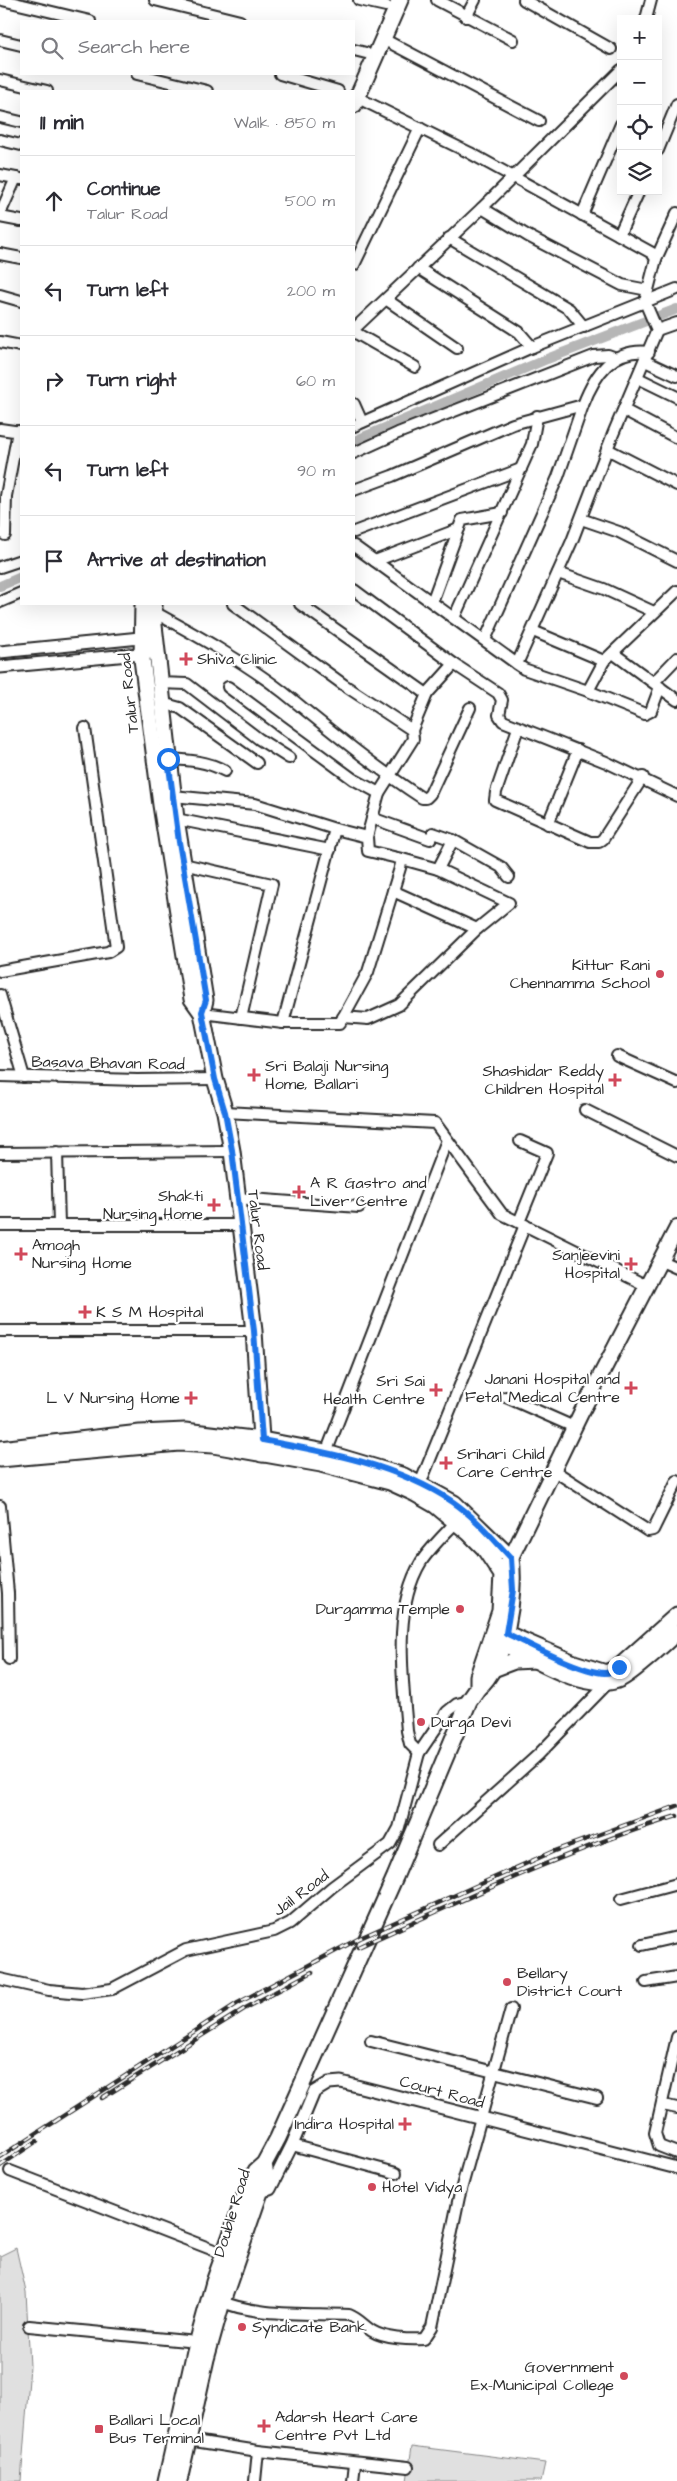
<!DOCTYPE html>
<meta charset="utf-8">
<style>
:root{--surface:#fff;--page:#f7f7f7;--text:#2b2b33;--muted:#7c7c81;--line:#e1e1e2}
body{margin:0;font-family:"Architects Daughter",sans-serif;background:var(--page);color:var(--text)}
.controls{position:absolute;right:15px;top:15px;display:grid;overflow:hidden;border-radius:0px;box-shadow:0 5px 20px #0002}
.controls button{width:45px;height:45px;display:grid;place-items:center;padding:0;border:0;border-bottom:1px solid var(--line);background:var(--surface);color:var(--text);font:25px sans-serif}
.stop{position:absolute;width:15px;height:15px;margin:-11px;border:4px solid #1a73e8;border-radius:50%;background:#fff}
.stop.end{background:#1a73e8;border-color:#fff;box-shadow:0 1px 5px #0008}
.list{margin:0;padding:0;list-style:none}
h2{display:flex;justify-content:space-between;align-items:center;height:65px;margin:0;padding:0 20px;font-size:21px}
h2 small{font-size:16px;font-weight:400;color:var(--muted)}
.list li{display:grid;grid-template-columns:32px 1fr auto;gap:15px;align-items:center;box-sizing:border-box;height:90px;padding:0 20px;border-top:1px solid var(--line)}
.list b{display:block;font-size:19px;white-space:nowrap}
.list p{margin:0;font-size:16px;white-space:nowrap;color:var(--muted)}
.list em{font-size:16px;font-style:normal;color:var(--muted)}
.icon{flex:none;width:28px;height:28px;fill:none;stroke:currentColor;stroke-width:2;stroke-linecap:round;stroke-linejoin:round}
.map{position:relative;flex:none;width:677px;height:2481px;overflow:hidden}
.search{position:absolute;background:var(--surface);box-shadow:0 5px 20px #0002;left:20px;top:20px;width:335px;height:55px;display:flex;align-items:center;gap:12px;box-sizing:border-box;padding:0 18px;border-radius:0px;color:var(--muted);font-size:19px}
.panel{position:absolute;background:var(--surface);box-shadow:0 5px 20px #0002;left:20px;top:90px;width:335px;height:515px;border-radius:0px}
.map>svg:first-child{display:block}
.green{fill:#e0e0e0;stroke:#868686}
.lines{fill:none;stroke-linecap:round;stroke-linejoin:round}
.canal{stroke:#b6b6b6;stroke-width:10}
.minor-casing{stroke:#2b2b2b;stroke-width:14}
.tertiary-casing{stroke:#2b2b2b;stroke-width:15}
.secondary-casing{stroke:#2b2b2b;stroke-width:18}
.primary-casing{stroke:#2b2b2b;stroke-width:19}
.minor{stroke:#fff;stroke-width:10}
.tertiary{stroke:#fff;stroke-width:11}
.secondary{stroke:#fff;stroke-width:14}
.primary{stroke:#fff;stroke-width:15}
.rail-casing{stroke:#2b2b2b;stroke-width:4.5}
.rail{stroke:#fff;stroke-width:2.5;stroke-dasharray:8;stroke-linecap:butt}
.route{stroke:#1a73e8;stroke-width:6}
.poi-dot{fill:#d1495b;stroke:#fff;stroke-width:2}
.labels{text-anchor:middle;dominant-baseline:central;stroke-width:4.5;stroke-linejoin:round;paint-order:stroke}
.poi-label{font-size:16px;fill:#2b2b2b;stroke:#fff;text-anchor:start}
.street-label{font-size:16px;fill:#2b2b2b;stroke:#fff}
</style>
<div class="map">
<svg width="677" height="2481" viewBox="0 0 677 2481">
<rect width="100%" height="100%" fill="#fff"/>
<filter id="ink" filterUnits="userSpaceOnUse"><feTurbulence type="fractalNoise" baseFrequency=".02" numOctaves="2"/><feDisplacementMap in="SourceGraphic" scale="10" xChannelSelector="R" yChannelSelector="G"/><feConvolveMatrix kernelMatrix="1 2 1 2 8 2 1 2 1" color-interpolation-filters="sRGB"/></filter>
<g filter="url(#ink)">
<g class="green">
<path d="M16,2248L26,2292L30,2366L21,2481H0V2256Z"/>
<path d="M412,2446L545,2463L541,2481H407Z"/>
</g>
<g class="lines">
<g class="canal">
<path d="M354,441L547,359L677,309"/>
<path d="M0,586L21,577"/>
</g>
<defs>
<g id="minor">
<path d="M2,0L90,21"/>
<path d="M155,0L240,21"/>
<path d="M359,0L386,6"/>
<path d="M437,0L513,40"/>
<path d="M524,0L611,49"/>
<path d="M466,17L475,0"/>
<path d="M646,19L651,0"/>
<path d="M383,39L539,121"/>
<path d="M0,40L21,45"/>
<path d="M354,50L366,53"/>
<path d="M137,74L207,91"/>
<path d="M280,74L338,91"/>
<path d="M0,80L47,91"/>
<path d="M354,96L470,153L652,253L656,259L648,290"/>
<path d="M0,117L21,122"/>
<path d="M0,140L21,145"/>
<path d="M658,150L677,104"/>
<path d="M0,175L21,179"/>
<path d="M0,214L16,178"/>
<path d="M582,215L621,124"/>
<path d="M0,217L21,221"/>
<path d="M619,235L639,191"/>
<path d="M449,238L569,309L584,327"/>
<path d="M0,254L21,258"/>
<path d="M656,259L677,213"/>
<path d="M354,265L420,128"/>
<path d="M418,268L519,332L532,347"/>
<path d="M0,295L21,301"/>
<path d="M387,300L457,348"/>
<path d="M354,329L482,208L621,70"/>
<path d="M657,330L677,323"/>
<path d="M354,332L415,367"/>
<path d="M0,342L21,346"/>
<path d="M645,361L677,376"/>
<path d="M638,378L677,397"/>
<path d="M354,404L362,422"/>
<path d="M583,405C595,374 612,348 649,352"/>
<path d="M624,410L677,438"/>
<path d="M354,426L532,347L677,289"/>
<path d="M0,429L21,432"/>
<path d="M607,449L677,485"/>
<path d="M354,453L398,433L594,356L608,355L616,358"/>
<path d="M354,490L392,476L513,424L583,405L558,477L485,640"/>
<path d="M581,519L619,532L677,561"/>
<path d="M354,532L521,469"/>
<path d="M5,535L6,496L18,431"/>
<path d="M354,546L517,664L572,541L613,434L657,330L645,302L648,290L622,285L528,236L482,208"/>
<path d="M375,561L459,529"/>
<path d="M0,567L21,560"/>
<path d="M558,573L604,589L654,612"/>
<path d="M354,590L454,664L498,693L502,700L499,715L503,721L606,762L677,796"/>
<path d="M0,602L21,593"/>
<path d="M432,602L462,520L502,513"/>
<path d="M233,604L344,685L412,730L427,694L300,604"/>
<path d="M154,612C198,636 243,661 283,692C329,729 373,766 422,798H426L430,794L470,708"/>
<path d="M454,618L532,444L537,416"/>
<path d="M613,653L677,700"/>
<path d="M604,661L677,591"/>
<path d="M517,664L524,669L588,691L604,661L533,631"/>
<path d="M654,682L677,658"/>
<path d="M160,683L187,684L259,739L289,758"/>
<path d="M228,687L353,779L379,793"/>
<path d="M588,691L645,714L651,711L660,687"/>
<path d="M427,694L454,664"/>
<path d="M162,703L180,708L257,763"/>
<path d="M518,728L496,792L495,800L590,842H599L603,839L643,777"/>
<path d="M168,759C189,760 207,761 225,771"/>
<path d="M173,796L255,804L335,829L283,1023L202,1013"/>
<path d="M372,818L430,839L433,833L453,840L438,869L402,859"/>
<path d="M176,819L330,850"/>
<path d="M548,824L578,750"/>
<path d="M367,837L379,793L413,739L412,730"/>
<path d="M453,840L501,867L509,877"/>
<path d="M183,864L272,884L241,1018"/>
<path d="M393,891L477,929"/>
<path d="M0,971L108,952L116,947L85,728"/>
<path d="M0,995L24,1077"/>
<path d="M343,1017L368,1019L399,1005L477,929L509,903L438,869"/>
<path d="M283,1023H340L368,972L400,868L402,859L368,851L367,837L335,829"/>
<path d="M617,1056L677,1083"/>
<path d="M0,1076L137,1080L215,1079"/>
<path d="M585,1110L677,1156"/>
<path d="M225,1112L435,1123L502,1214L645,1285"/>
<path d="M57,1152L59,1225"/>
<path d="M0,1153L232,1151"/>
<path d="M236,1198L359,1207"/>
<path d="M519,1222L547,1153L520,1141"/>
<path d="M0,1225H239"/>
<path d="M659,1260L677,1268"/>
<path d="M0,1331H254"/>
<path d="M506,1397L574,1427"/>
<path d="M326,1453L447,1140"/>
<path d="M553,1470L648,1531L653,1530L677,1481"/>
<path d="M420,1484L525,1225"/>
<path d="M0,1506L8,1593L9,1659"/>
<path d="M419,1753L410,1744L407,1731C403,1678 392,1610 421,1562C430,1548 445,1534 456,1522"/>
<path d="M438,1845L538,1755L609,1682"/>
<path d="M621,1899L677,1884"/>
<path d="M642,1945L677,1937"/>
<path d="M0,1979L49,1990L82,1993L112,1989L186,1950L274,1931L290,1923L332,1887L390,1844L399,1828L419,1753L447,1712L457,1704L469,1701"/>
<path d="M646,1982L677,1977"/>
<path d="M677,2037L655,2133L659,2146L677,2153"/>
<path d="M371,2041L597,2098"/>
<path d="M663,2105L677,2108"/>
<path d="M292,2145L396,2173"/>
<path d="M10,2171L224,2254"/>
<path d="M217,2300C256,2317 307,2313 349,2315C359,2319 364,2326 372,2331C385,2339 410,2340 424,2339L432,2327L459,2197L511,2009"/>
<path d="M29,2326L197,2342"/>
<path d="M188,2440L258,2451L408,2467"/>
<path d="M255,2481L258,2451"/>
<path d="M353,2481L355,2463"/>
</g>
<g id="tertiary">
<path d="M0,652L150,637"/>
<path d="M0,667L150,653"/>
<path d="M259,2192L270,2189L292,2145L314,2092L329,2083L341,2082L677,2168"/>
</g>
<path id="secondary" d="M507,1566L581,1413L677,1228"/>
<g id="primary">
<path d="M354,105L400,0"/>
<path d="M143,604L142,659L161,805L181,931L192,999L202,1013L215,1079L225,1112L232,1151L254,1331L262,1454"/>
<path d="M154,604V625L176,819L205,1000L202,1013"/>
<path d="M0,1449L140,1433L185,1431L262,1440L320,1451L404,1476L454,1503L511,1558C516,1592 506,1665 478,1688"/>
<path d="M0,1459L179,1443L213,1445L321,1464L390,1482L414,1493L435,1505L469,1533L484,1548L502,1575L500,1611L478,1676V1688L469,1701L395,1877L278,2138L264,2164L256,2171L248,2187L214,2282L195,2351L166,2481"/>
<path d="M496,1629L574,1663L606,1673L619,1667L677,1615"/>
<path d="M505,1644C533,1658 588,1694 620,1679C634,1672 664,1644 677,1632"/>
<path d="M493,1669L514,1661L535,1660"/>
<path d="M179,2481L206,2359L222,2302L266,2175L264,2164"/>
</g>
</defs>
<use href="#minor" class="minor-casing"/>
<use href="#tertiary" class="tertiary-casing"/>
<use href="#secondary" class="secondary-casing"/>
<use href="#primary" class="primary-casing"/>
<use href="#minor" class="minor"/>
<use href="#tertiary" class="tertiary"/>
<use href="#secondary" class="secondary"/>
<use href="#primary" class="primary"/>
<defs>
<g id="rail">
<path d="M358,1947C463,1900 567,1850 677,1816"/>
<path d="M102,2098L244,2009L312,1972"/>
<path d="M0,2157L238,2003L360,1938L554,1851L677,1806"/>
<path d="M0,2166L37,2141"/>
</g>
</defs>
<use href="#rail" class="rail-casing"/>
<use href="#rail" class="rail"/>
</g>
</g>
<g class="lines" filter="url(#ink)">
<path class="route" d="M168,759L179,842L206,1000L202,1012L215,1079L225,1112L232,1150L254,1331L262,1440C327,1452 398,1465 453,1502C475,1517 493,1539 511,1558L513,1590L506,1633C528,1644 581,1672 605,1673C610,1673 615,1670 619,1667"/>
</g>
<g class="poi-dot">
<path d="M183.5 651.5h5v5h5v5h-5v5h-5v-5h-5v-5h5z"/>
<circle cx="660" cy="974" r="5"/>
<path d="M251.5 1067.5h5v5h5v5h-5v5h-5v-5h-5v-5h5z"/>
<path d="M612.5 1072.5h5v5h5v5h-5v5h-5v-5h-5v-5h5z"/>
<path d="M296.5 1184.5h5v5h5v5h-5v5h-5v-5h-5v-5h5z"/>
<path d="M211.5 1197.5h5v5h5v5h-5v5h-5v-5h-5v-5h5z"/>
<path d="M18.5 1246.5h5v5h5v5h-5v5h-5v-5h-5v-5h5z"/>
<path d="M628.5 1256.5h5v5h5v5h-5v5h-5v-5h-5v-5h5z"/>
<path d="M82.5 1304.5h5v5h5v5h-5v5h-5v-5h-5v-5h5z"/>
<path d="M628.5 1380.5h5v5h5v5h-5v5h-5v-5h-5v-5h5z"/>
<path d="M433.5 1382.5h5v5h5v5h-5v5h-5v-5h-5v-5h5z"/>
<path d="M188.5 1390.5h5v5h5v5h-5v5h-5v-5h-5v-5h5z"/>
<path d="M443.5 1455.5h5v5h5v5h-5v5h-5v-5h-5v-5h5z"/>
<circle cx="460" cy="1609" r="5"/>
<circle cx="421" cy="1722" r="5"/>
<circle cx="507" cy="1982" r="5"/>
<path d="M402.5 2116.5h5v5h5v5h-5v5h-5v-5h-5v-5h5z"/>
<circle cx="372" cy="2187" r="5"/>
<circle cx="242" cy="2327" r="5"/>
<circle cx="624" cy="2376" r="5"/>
<path d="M261.5 2418.5h5v5h5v5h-5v5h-5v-5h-5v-5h5z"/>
<rect x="94" y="2424" width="10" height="10" rx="2.5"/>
</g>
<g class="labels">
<g class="poi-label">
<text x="197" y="659">Shiva Clinic</text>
<text x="650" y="965" text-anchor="end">Kittur Rani<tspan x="650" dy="18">Chennamma School</tspan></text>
<text x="265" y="1066">Sri Balaji Nursing<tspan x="265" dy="18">Home, Ballari</tspan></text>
<text x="604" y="1071" text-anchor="end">Shashidar Reddy<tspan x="604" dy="18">Children Hospital</tspan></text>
<text x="310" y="1183">A R Gastro and<tspan x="310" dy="18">Liver Centre</tspan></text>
<text x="203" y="1196" text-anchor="end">Shakti<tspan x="203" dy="18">Nursing Home</tspan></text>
<text x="32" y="1245">Amogh<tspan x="32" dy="18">Nursing Home</tspan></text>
<text x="620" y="1255" text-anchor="end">Sanjeevini<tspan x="620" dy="18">Hospital</tspan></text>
<text x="96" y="1312">K S M Hospital</text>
<text x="620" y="1379" text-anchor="end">Janani Hospital and<tspan x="620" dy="18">Fetal Medical Centre</tspan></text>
<text x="425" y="1381" text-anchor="end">Sri Sai<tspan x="425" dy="18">Health Centre</tspan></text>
<text x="180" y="1398" text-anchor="end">L V Nursing Home</text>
<text x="457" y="1454">Srihari Child<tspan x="457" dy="18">Care Centre</tspan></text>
<text x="450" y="1609" text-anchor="end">Durgamma Temple</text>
<text x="431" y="1722">Durga Devi</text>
<text x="517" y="1973">Bellary<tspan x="517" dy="18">District Court</tspan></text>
<text x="394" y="2124" text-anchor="end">Indira Hospital</text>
<text x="382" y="2187">Hotel Vidya</text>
<text x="252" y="2327">Syndicate Bank</text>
<text x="614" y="2367" text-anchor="end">Government<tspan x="614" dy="18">Ex-Municipal College</tspan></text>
<text x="275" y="2417">Adarsh Heart Care<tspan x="275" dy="18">Centre Pvt Ltd</tspan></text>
<text x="109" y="2420">Ballari Local<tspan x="109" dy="18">Bus Terminal</tspan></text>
</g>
<g class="street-label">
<text transform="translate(129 693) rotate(-96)">Talur Road</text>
<text transform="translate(108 1063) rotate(1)">Basava Bhavan Road</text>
<text transform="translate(258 1230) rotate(83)">Talur Road</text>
<text transform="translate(301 1893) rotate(-37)">Jail Road</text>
<text transform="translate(442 2092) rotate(15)">Court Road</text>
<text transform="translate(232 2213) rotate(-73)">Double Road</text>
</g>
</g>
</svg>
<div class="controls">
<button>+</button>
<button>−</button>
<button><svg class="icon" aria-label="locate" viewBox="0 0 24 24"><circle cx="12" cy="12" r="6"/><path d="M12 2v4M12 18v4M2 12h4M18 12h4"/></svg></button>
<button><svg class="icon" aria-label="layers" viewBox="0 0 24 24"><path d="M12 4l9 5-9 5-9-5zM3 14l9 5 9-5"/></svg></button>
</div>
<div class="stop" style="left:168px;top:759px"></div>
<div class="stop end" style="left:619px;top:1667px"></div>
<div class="search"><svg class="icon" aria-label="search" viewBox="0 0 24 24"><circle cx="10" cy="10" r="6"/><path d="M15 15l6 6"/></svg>Search here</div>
<section class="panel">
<h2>11 min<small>Walk · 850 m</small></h2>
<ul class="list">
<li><svg class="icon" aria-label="ahead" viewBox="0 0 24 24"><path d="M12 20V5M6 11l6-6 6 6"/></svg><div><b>Continue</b><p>Talur Road</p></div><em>500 m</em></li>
<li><svg class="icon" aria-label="left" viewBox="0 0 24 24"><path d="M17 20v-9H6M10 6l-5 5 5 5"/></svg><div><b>Turn left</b></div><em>200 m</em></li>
<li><svg class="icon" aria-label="right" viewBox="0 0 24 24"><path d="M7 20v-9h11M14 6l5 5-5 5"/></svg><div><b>Turn right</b></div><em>60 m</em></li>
<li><svg class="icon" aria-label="left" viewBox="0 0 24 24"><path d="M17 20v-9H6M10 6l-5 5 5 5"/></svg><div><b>Turn left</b></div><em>90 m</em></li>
<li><svg class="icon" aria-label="arrive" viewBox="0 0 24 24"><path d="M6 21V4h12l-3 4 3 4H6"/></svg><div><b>Arrive at destination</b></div></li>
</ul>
</section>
</div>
